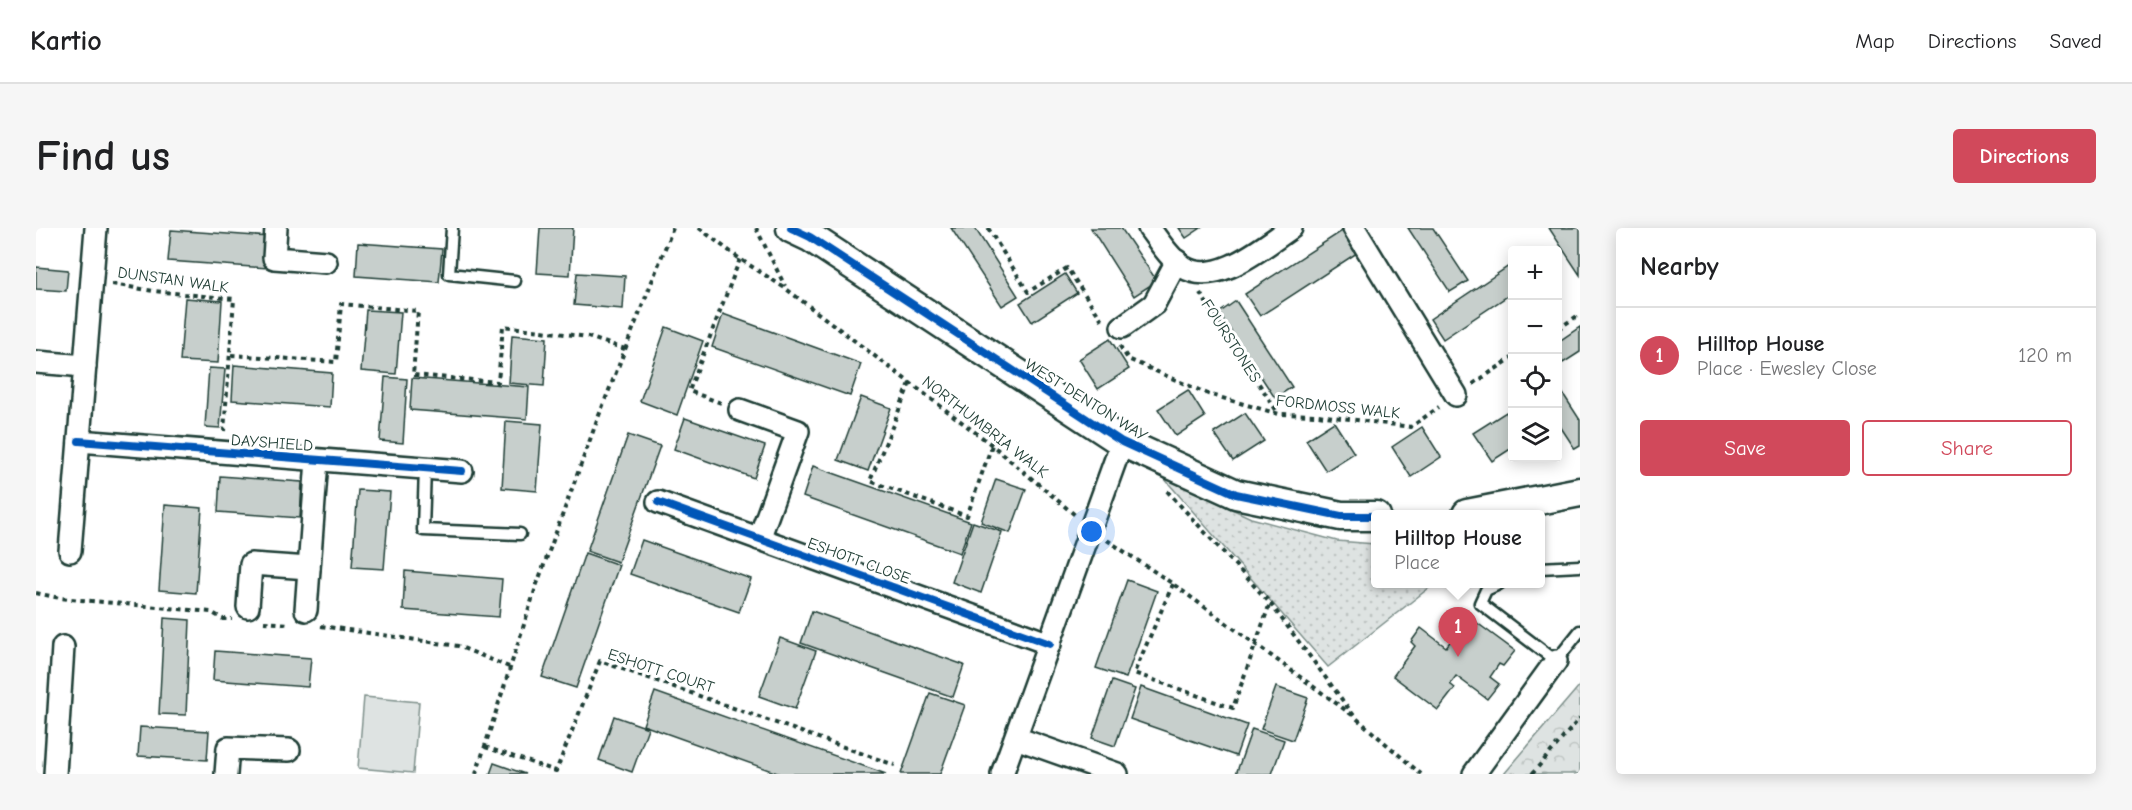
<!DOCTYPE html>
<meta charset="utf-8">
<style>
:root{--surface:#fff;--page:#f6f6f6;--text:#202124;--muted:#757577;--line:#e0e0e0;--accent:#d1495b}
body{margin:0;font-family:"Comic Neue",sans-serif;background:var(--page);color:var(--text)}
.controls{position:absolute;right:18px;top:18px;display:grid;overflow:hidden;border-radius:6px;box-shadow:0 3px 15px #0003}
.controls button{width:54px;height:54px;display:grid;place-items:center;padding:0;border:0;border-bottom:2px solid var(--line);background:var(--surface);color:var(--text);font:30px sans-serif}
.you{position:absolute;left:1056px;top:304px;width:21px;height:21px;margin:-15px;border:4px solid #fff;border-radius:50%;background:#1a73e8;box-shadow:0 0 0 9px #1a73e833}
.badge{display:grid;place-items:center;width:39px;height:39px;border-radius:50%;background:var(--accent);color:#fff;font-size:20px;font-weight:700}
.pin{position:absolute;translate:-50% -50px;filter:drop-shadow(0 2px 3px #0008)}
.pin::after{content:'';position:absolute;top:32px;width:21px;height:18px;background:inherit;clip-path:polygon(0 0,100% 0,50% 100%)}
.popup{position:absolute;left:1335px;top:282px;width:174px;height:78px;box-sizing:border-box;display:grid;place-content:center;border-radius:6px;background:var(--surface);filter:drop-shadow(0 2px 4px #0005);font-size:20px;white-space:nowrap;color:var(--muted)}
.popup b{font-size:22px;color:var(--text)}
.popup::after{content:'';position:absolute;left:50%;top:100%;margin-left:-12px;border:12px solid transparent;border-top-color:var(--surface)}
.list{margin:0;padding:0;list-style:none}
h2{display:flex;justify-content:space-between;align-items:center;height:78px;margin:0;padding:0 24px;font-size:26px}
h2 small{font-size:20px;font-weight:400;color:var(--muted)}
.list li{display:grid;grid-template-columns:39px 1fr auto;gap:18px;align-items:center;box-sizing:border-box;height:96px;padding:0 24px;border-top:2px solid var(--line)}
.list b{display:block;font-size:22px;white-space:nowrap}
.list p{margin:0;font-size:20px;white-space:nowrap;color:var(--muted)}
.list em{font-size:20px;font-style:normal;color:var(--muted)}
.actions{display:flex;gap:12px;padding:18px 24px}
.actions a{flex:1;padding:14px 0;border:2px solid var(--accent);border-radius:6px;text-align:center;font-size:21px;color:var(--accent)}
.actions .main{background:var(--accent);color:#fff}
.icon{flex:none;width:33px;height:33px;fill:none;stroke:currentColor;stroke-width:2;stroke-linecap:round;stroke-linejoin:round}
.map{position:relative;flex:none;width:1544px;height:546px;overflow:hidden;border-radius:6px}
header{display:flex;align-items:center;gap:36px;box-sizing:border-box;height:84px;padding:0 30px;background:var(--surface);border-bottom:2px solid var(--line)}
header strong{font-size:28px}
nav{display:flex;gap:33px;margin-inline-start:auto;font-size:21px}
.intro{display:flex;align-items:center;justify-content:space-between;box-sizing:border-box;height:144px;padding:0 36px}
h1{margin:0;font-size:42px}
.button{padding:15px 27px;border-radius:6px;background:var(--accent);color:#fff;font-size:21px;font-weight:700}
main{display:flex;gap:36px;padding:0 36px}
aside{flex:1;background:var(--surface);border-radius:6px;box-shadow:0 3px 15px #0003}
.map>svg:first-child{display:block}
.grass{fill:url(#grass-dots);stroke:#7e908b;stroke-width:1.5}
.forest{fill:url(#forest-crowns);stroke:#7e908b;stroke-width:1.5}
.park{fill:#dee3e2;stroke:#7e908b;stroke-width:1.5}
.building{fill:#c7cfcc;stroke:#1f3d34;stroke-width:1.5}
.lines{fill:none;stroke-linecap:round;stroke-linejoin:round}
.lane-casing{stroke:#1f3d34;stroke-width:15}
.street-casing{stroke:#1f3d34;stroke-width:26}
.secondary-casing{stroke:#1f3d34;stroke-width:33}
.path{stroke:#1f3d34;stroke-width:4;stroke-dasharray:4.5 4.5;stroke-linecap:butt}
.lane{stroke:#fff;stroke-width:10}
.street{stroke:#fff;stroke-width:21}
.secondary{stroke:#fff;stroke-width:28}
.cycleway-casing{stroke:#fff;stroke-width:11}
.cycleway{stroke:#0057b8;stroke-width:8}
.labels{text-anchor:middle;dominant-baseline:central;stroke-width:6;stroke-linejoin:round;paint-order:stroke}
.street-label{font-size:16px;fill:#1f3d34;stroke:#fff}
</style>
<header>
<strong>Kartio</strong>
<nav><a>Map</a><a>Directions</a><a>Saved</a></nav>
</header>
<div class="intro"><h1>Find us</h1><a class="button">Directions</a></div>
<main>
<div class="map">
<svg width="1544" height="546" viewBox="0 0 1544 546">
<defs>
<pattern id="grass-dots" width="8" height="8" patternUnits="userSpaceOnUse" patternTransform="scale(1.5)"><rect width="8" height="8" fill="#dee3e2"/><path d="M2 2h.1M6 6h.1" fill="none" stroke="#bec4c2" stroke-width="1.8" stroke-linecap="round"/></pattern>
<pattern id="forest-crowns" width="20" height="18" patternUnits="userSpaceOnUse" patternTransform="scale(1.5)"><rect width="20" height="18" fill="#dee3e2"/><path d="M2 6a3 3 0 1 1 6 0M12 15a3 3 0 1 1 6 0" fill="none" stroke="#bec4c2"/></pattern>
</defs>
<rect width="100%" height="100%" fill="#fff"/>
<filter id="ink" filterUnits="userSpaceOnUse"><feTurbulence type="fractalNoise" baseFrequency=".0167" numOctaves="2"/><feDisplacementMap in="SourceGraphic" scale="12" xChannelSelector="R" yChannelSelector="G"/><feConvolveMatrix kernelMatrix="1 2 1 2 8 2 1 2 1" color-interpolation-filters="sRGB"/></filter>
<g filter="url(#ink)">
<path class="grass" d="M1127,249L1215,290L1301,313L1339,316L1340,356H1398L1292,439Z"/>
<path class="forest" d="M1544,457V546H1468Z"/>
<path class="park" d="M328,469L383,474L377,545L322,540Z"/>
<g class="building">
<path d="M504,0H537L534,47L501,45Z"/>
<path d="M915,0H939L982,68L966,78Z"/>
<path d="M1055,0H1085L1121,53L1098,68Z"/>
<path d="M1143,0H1165L1150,10Z"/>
<path d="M1372,0H1397L1432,53L1414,64Z"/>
<path d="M1513,0H1544V47Z"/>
<path d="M135,2L234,9L232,40L132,33Z"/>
<path d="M1306,3L1321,25L1224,88L1209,66Z"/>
<path d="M322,15L406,21L403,54L320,48Z"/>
<path d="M1476,36V65L1407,111L1394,91Z"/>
<path d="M0,39L32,42L30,63L0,61Z"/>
<path d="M541,45L589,48L587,81L538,77Z"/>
<path d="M1029,46L1041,65L996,94L984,75Z"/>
<path d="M149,70L186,73L182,135L144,133Z"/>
<path d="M1200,73L1256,159L1239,170L1183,85Z"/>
<path d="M330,82L365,84L360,146L325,143Z"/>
<path d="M687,86L825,136L814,168L676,119Z"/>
<path d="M630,99L667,113L641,187L604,173Z"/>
<path d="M1544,99V124L1527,135L1522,127V114Z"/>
<path d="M476,107L511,110L508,158L473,155Z"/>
<path d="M1074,111L1093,141L1062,161L1043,131Z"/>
<path d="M198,137L296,145L294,179L196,172Z"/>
<path d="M173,140L189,141L184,200L169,199Z"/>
<path d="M349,149L371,151L367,215L344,213Z"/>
<path d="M376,150L493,159L491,191L374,182Z"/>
<path d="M1522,158L1544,192V218L1539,221L1522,195Z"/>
<path d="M1152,162L1169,189L1140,208L1122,181Z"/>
<path d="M825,169L855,180L832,243L802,232Z"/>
<path d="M1470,184L1476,195V220L1456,233L1437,205Z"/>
<path d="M1209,185L1228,213L1197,233L1178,205Z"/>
<path d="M649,190L729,218L718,250L638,221Z"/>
<path d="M470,193L506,196L501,263L466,260Z"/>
<path d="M1298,194L1318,225L1290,243L1270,212Z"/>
<path d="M1386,199L1405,229L1375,249L1356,219Z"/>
<path d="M592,207L624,218L582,334L551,323Z"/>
<path d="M777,238L935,294L924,325L767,269Z"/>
<path d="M184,248L266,254L264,290L182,284Z"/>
<path d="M960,251L990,261L974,305L945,294Z"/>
<path d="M322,262L354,264L348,341L316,339Z"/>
<path d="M129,277L166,280L160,365L123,362Z"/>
<path d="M937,294L966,304L945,365L916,354Z"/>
<path d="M606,312L715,351L703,384L594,346Z"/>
<path d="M549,325L583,337L540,460L506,449Z"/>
<path d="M369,343L466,351L463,389L367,382Z"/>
<path d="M1091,352L1121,363L1090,450L1060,440Z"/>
<path d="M776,383L928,437L917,469L765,415Z"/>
<path d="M1433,389L1479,423L1467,438L1463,436L1454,449L1463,456L1451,471L1420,448L1414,456L1419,460L1402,482L1357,448L1379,418L1375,414L1385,400L1410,419Z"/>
<path d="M128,390L154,392L150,487L123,486Z"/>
<path d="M744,410L780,423L759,481L723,468Z"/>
<path d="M179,423L275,430L272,459L177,452Z"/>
<path d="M1076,453L1099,461L1079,518L1056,510Z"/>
<path d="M1105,459L1211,497L1200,528L1094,491Z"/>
<path d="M1240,459L1272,470L1257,512L1225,501Z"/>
<path d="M619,464L850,546H744L607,497Z"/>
<path d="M894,465L929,477L904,546H865Z"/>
<path d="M578,488L612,500L596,544L563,532Z"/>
<path d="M104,499L173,503L171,532L102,528Z"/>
<path d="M1216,501L1248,512L1236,546H1200Z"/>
<path d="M458,535L489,546H454Z"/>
</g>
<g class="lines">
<defs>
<g id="lane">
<path d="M416,0L413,46L479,53"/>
<path d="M389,240L387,302L484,306"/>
<path d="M1504,340L1544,338"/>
<path d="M1463,356L1450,362L1444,375L1520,433L1544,403"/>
</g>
<g id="street">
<path d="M240,0L238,30L290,34"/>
<path d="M1113,0C1123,13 1133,30 1147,39C1180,60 1228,18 1255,0"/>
<path d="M1318,0L1420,167"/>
<path d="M1086,99L1118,76L1141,33"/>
<path d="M0,134L49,138"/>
<path d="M704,182L762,203L723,311"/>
<path d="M43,213L426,243"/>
<path d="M622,274L1014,416"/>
<path d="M34,323L60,0"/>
<path d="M212,379L215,336L273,340"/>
<path d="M270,382L281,232"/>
<path d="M980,510L1081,546"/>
<path d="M19,546L27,419"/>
<path d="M190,546L192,520L253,522"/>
<path d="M966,546L1086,214"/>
<path d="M1438,546L1520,433"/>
</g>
<g id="secondary">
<path d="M755,0L774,9L1086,214L1200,266L1305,288H1340"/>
<path d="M1431,286L1544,264"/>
</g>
</defs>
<use href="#lane" class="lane-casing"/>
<use href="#street" class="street-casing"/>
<use href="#secondary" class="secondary-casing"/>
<g class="path">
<path d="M663,0L704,31L749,60L956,217L1039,287"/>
<path d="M720,0L749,58"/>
<path d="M952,0L992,64L1031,40L1066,92"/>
<path d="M76,56L118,63L198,71L188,203"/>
<path d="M1164,65L1242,185"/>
<path d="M1522,101L1544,86"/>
<path d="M1084,118L1092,131L1172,166L1243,186L1282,187L1375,199L1403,179"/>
<path d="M195,127L300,134L305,76L382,83L377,147L462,154L467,98L552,109L589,121"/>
<path d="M874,155L834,253L931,288L956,217"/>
<path d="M1437,156L1476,130"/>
<path d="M685,175L653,163L704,31"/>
<path d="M1131,263L1234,375L1319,489L1385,546"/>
<path d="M1071,312L1137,356L1319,489"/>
<path d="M1137,356L1098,445L1197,480L1234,375"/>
<path d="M0,365L24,370L175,384L187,391H196"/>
<path d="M228,394L253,396"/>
<path d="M285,398L422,418L473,439"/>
<path d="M449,519L520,543L564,433L859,537"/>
<path d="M440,546L501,356L562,190L637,0"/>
<path d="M1496,546L1544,490"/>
</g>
<use href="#lane" class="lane"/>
<use href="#street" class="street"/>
<use href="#secondary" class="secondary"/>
<defs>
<g id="cycleway">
<path d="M755,0L774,9L1086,214L1200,266L1305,288H1340"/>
<path d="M43,213L426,243"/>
<path d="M622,274L1014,416"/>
</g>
</defs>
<use href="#cycleway" class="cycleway-casing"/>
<use href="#cycleway" class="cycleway"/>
</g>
</g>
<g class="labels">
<g class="street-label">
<text transform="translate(137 52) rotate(8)">DUNSTAN WALK</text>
<text transform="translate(1195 113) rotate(57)">FOURSTONES</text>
<text transform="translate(1050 172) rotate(32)">WEST DENTON WAY</text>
<text transform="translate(1302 179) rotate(6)">FORDMOSS WALK</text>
<text transform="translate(949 199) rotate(38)">NORTHUMBRIA WALK</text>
<text transform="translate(236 215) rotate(4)">DAYSHIELD</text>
<text transform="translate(823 333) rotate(20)">ESHOTT CLOSE</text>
<text transform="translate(625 443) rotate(18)">ESHOTT COURT</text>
</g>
</g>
</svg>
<div class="controls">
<button>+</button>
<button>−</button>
<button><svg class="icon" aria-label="locate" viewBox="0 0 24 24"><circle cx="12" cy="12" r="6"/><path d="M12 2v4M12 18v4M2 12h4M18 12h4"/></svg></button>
<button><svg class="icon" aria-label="layers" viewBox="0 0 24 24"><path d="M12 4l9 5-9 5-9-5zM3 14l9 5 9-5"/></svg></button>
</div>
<div class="you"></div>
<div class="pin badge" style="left:1422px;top:429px">1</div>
<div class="popup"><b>Hilltop House</b>Place</div>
</div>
<aside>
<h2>Nearby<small></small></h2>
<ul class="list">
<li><span class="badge">1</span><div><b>Hilltop House</b><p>Place · Ewesley Close</p></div><em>120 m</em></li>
</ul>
<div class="actions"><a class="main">Save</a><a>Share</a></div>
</aside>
</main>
